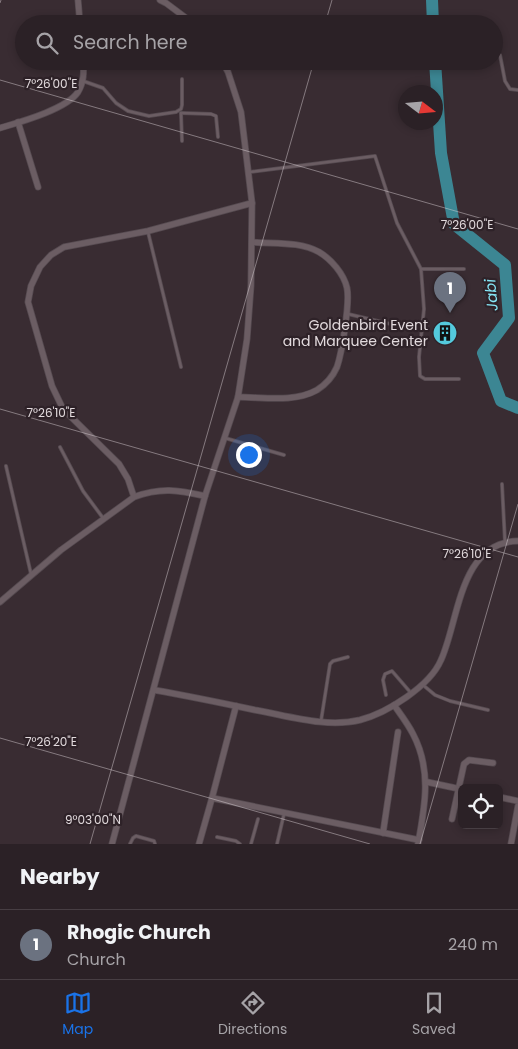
<!DOCTYPE html>
<meta charset="utf-8">
<style>
:root{--surface:#2b2126;--page:#372e32;--text:#f1f3f6;--muted:#a6a3a7;--line:#473e43;--accent:#1a73e8}
body{margin:0;font-family:Poppins,sans-serif;background:var(--page);color:var(--text)}
.controls{position:absolute;right:15px;bottom:15px;display:grid;overflow:hidden;border-radius:8px;box-shadow:0 2px 8px #0003}
.controls button{width:45px;height:45px;display:grid;place-items:center;padding:0;border:0;border-bottom:1px solid var(--line);background:var(--surface);color:var(--text);font:25px sans-serif}
.compass{position:absolute;left:398px;top:85px;width:45px;height:45px;border-radius:50%;background:var(--surface);box-shadow:0 2px 8px #0003;rotate:106deg}
.you{position:absolute;left:248px;top:454px;width:18px;height:18px;margin:-12px;border:4px solid #fff;border-radius:50%;background:#1a73e8;box-shadow:0 0 0 8px #1a73e833}
.badge{display:grid;place-items:center;width:32px;height:32px;border-radius:50%;background:var(--accent);color:#fff;font-size:16px;font-weight:700}
.pin{position:absolute;translate:-50% -41px;filter:drop-shadow(0 1px 2px #0008)}
.pin::after{content:'';position:absolute;top:26px;width:18px;height:15px;background:inherit;clip-path:polygon(0 0,100% 0,50% 100%)}
.list{margin:0;padding:0;list-style:none}
h2{display:flex;justify-content:space-between;align-items:center;height:65px;margin:0;padding:0 20px;font-size:21px}
h2 small{font-size:16px;font-weight:400;color:var(--muted)}
.list li{display:grid;grid-template-columns:32px 1fr auto;gap:15px;align-items:center;box-sizing:border-box;height:70px;padding:0 20px;border-top:1px solid var(--line)}
.list b{display:block;font-size:19px;white-space:nowrap}
.list p{margin:0;font-size:16px;white-space:nowrap;color:var(--muted)}
.list em{font-size:16px;font-style:normal;color:var(--muted)}
.icon{flex:none;width:28px;height:28px;fill:none;stroke:currentColor;stroke-width:2;stroke-linecap:round;stroke-linejoin:round}
.map{position:relative;flex:none;width:518px;height:844px;overflow:hidden}
.search{position:absolute;background:var(--surface);box-shadow:0 2px 8px #0003;left:15px;right:15px;top:15px;height:55px;display:flex;align-items:center;gap:12px;box-sizing:border-box;padding:0 18px;border-radius:28px;color:var(--muted);font-size:19px}
.sheet{height:135px;background:var(--surface)}
nav{display:flex;justify-content:space-around;align-items:center;box-sizing:border-box;height:70px;border-top:1px solid var(--line);background:var(--surface);font-size:14px;color:var(--muted)}
nav a{display:grid;justify-items:center;gap:2px}
nav .on{color:var(--accent)}
.map>svg:first-child{display:block}
.lines{fill:none;stroke-linecap:round;stroke-linejoin:round}
.river{stroke:#3c8693;stroke-width:12}
.service-casing{stroke:#564b51;stroke-width:4}
.minor-casing{stroke:#564b51;stroke-width:7}
.service{stroke:#6b5d63;stroke-width:2.5}
.minor{stroke:#6b5d63;stroke-width:5.5}
.ticks{fill:none;stroke:#e2dadd;stroke-width:1;stroke-opacity:0.45}
.labels{text-anchor:middle;dominant-baseline:central;stroke-width:4.5;stroke-linejoin:round;paint-order:stroke}
.poi-label{font-size:14px;fill:#e2dadd;stroke:#2e2228;text-anchor:end}
.water-label{font-size:15px;font-style:italic;fill:#86e6f6;stroke:#2e2228}
.ticks-label{font-size:12px;text-anchor:middle;fill:#e2dadd;stroke:#2e2228;stroke-width:4.5;stroke-linejoin:round;paint-order:stroke}
</style>
<div class="map">
<svg width="518" height="844" viewBox="0 0 518 844">
<rect width="100%" height="100%" fill="#392c32"/>
<g class="lines">
<g class="river">
<path d="M432,0L433,24"/>
<path d="M435,61L441,153L454,224L505,265L509,318L483,353L501,401L518,408"/>
</g>
<defs>
<g id="service">
<path d="M500,55L505,81L510,89L518,90"/>
<path d="M83,81L103,88L116,103L128,111L149,116L176,112L181,109L182,105V79"/>
<path d="M181,113L211,114L216,116L218,137"/>
<path d="M181,113L182,141"/>
<path d="M250,172L375,156L397,223L421,269L424,309L419,357L420,376L425,379H459"/>
<path d="M148,232L181,367"/>
<path d="M421,269H464"/>
<path d="M348,314L399,326"/>
<path d="M225,438L284,455"/>
<path d="M60,447L83,491L103,518"/>
<path d="M6,466L31,574"/>
<path d="M502,484L505,542"/>
<path d="M423,685L435,695L450,701L488,710"/>
<path d="M386,695L383,680L385,674L392,671L411,693"/>
<path d="M321,721L330,664L333,661L348,657"/>
<path d="M217,837L236,841L240,844"/>
<path d="M130,844L133,838L136,836L154,841L155,844"/>
<path d="M251,844L258,819"/>
<path d="M277,844L284,814"/>
</g>
<g id="minor">
<path d="M78,0L80,24"/>
<path d="M160,0L166,3L194,24"/>
<path d="M18,122L38,187"/>
<path d="M0,128C20,122 67,109 78,92C84,82 84,72 83,61"/>
<path d="M238,397C263,397 294,403 317,390C325,385 333,376 337,367C342,352 350,303 347,288C344,274 331,259 319,252C300,241 273,244 252,242"/>
<path d="M134,497L128,479L119,464L63,409L52,386L28,302L31,286L40,267L51,255L64,247L148,231L252,203"/>
<path d="M0,602L61,550L134,497C161,487 178,490 205,496"/>
<path d="M154,690C188,696 222,703 255,710C289,716 326,728 360,720C387,713 430,686 441,660C459,621 459,542 518,541"/>
<path d="M394,705C401,715 408,724 413,734C432,770 425,806 418,844"/>
<path d="M427,782L460,789"/>
<path d="M499,797L518,801"/>
<path d="M212,798L419,840"/>
<path d="M452,819L464,764L469,760L493,763"/>
<path d="M383,833L398,732"/>
<path d="M112,844L205,496L238,397L247,339L251,285L252,203L241,112L228,72L222,61"/>
<path d="M199,844L212,798L236,706"/>
<path d="M511,844L518,806"/>
</g>
</defs>
<use href="#service" class="service-casing"/>
<use href="#minor" class="minor-casing"/>
<use href="#service" class="service"/>
<use href="#minor" class="minor"/>
</g>
<path class="ticks" d="M0,3L1,0M325,24L332,0M0,80L518,229M0,409L518,557M0,738L370,844M90,844L314,61M420,844L518,504"/>
<defs>
<symbol id="building-disc" viewBox="-11 -11 22 22"><circle r="9.5" fill="#54cadd" stroke="#2e2228"/><path d="M-4-6H4V6H1V3H-1V6H-4ZM-2.5-4.3h1.7v1.8h-1.7ZM.8-4.3h1.7v1.8H.8ZM-2.5-1h1.7V.8h-1.7ZM.8-1h1.7V.8H.8Z" fill="#111"/></symbol>
</defs>
<g fill-rule="evenodd">
<use href="#building-disc" x="431" y="319" width="28" height="28"/>
</g>
<g class="labels">
<g class="poi-label">
<text x="428" y="325">Goldenbird Event<tspan x="428" dy="16">and Marquee Center</tspan></text>
</g>
<g class="water-label">
<text transform="translate(491 295) rotate(-95)">Jabi</text>
</g>
</g>
<g class="ticks-label">
<text x="51" y="88">7°26'00"E</text>
<text x="467" y="229">7°26'00"E</text>
<text x="51" y="417">7°26'10"E</text>
<text x="467" y="558">7°26'10"E</text>
<text x="51" y="746">7°26'20"E</text>
<text x="93" y="824">9°03'00"N</text>
</g>
</svg>
<div class="controls">
<button><svg class="icon" aria-label="locate" viewBox="0 0 24 24"><circle cx="12" cy="12" r="6"/><path d="M12 2v4M12 18v4M2 12h4M18 12h4"/></svg></button>
</div>
<svg class="compass" viewBox="-18 -18 36 36"><path d="M0-13l5 13h-10z" fill="#e53935"/><path d="M0 13l5-13h-10z" fill="#a6a3a7"/></svg>
<div class="you"></div>
<div class="pin badge" style="left:450px;top:313px;background:#6b7280">1</div>
<div class="search"><svg class="icon" aria-label="search" viewBox="0 0 24 24"><circle cx="10" cy="10" r="6"/><path d="M15 15l6 6"/></svg>Search here</div>
</div>
<section class="sheet">
<h2>Nearby<small></small></h2>
<ul class="list">
<li><span class="badge" style="background:#6b7280">1</span><div><b>Rhogic Church</b><p>Church</p></div><em>240 m</em></li>
</ul>
</section>
<nav>
<a class="on"><svg class="icon" aria-label="map" viewBox="0 0 24 24"><path d="M3 6l6-2 6 2 6-2v14l-6 2-6-2-6 2zM9 4v14M15 6v14"/></svg>Map</a>
<a><svg class="icon" aria-label="directions" viewBox="0 0 24 24"><path d="M12 3l9 9-9 9-9-9zM9 14v-3h6M13 9l2 2-2 2"/></svg>Directions</a>
<a><svg class="icon" aria-label="saved" viewBox="0 0 24 24"><path d="M7 4h10v16l-5-4-5 4z"/></svg>Saved</a>
</nav>
